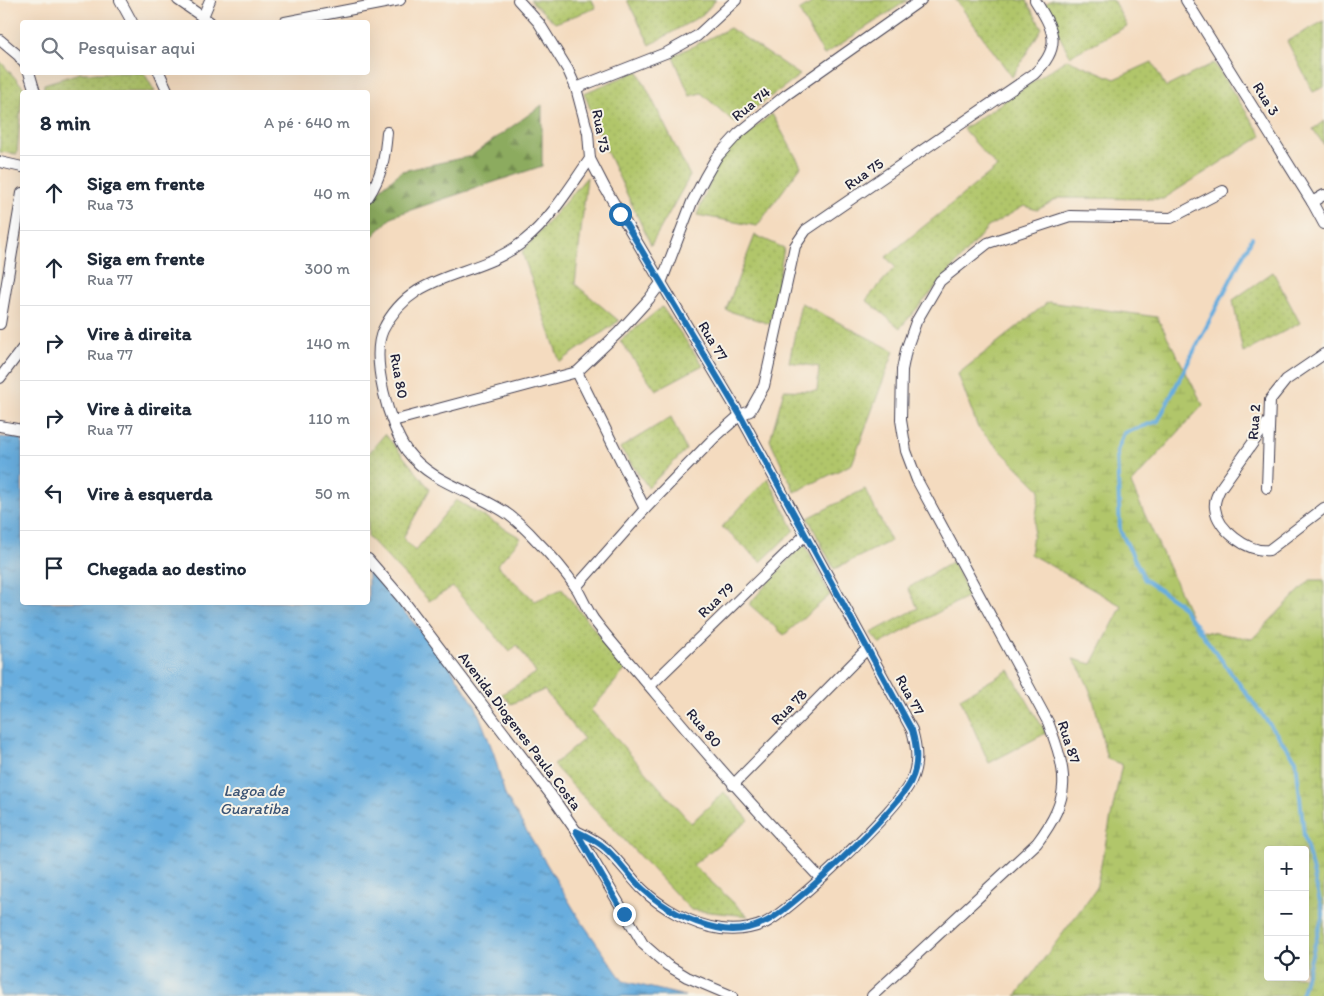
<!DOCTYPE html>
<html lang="pt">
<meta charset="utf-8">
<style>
:root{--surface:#fff;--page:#f6f6f7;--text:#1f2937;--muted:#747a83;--line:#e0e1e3}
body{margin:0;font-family:Itim,sans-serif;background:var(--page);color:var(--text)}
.controls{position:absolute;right:15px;bottom:15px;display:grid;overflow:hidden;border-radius:5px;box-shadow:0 5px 20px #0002}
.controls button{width:45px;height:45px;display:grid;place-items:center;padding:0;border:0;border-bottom:1px solid var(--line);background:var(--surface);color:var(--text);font:25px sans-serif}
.stop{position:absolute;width:15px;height:15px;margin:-11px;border:4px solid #1f6fb2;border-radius:50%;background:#fff}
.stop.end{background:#1f6fb2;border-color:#fff;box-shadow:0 1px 5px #0008}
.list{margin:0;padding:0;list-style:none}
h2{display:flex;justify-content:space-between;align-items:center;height:65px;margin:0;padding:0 20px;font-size:21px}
h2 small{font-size:16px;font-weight:400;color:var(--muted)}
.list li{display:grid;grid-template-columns:32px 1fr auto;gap:15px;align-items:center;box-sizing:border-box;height:75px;padding:0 20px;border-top:1px solid var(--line)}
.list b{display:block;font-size:19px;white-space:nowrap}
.list p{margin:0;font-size:16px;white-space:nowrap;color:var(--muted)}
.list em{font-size:16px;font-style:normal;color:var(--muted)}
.icon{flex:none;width:28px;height:28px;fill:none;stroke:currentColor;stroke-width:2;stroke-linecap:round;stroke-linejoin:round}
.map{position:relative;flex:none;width:1324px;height:996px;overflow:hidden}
.search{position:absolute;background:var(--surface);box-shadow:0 5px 20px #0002;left:20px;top:20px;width:350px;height:55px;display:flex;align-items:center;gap:12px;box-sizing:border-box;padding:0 18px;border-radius:5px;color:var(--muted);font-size:19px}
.panel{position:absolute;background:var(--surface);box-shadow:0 5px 20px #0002;left:20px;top:90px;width:350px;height:515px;border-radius:5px}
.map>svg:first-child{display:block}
.green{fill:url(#green-dots);stroke:#6a7452}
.forest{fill:url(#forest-firs);stroke:#57664c}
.wetland{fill:url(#wetland-marsh);stroke:#6a7452;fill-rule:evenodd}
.water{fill:url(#water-ripples);stroke:#44688c}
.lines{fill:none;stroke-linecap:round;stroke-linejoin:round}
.stream{stroke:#67adde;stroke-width:4}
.minor-casing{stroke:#423e4f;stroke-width:12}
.minor{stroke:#fff;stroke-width:10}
.route{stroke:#1f6fb2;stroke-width:6}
.labels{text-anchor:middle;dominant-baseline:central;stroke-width:4;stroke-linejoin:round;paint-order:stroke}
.street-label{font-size:15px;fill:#22223b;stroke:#f7f3e8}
.water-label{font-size:16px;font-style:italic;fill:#3a5374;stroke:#f7f3e8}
</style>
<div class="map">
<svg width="1324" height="996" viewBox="0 0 1324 996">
<defs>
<pattern id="green-dots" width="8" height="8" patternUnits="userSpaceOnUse" patternTransform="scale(1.25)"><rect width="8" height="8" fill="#b1c66a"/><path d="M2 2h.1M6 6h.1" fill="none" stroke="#98aa5d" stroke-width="1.8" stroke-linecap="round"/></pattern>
<pattern id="forest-firs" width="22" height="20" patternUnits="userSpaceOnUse" patternTransform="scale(1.25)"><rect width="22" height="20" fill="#8cab5e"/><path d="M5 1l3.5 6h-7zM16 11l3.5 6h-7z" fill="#728b4f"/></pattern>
<pattern id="wetland-marsh" width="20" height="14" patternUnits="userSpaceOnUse" patternTransform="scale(1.25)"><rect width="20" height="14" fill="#b1c66a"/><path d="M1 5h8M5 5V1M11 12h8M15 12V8" fill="none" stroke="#98aa5d"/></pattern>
<pattern id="water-ripples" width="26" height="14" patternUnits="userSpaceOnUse" patternTransform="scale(1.25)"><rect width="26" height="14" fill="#67adde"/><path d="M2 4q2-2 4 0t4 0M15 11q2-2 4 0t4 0" fill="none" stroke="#548cb5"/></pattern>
</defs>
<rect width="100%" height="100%" fill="#f7f3e8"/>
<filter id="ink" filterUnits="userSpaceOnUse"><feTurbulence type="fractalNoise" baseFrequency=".02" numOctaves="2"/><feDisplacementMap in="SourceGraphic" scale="10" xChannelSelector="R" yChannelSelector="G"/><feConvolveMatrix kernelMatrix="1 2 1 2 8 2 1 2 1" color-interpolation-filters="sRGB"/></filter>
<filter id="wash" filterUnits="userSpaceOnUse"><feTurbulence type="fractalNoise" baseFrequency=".0096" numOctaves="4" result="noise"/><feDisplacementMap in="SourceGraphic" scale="20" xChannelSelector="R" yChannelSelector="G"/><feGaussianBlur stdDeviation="1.12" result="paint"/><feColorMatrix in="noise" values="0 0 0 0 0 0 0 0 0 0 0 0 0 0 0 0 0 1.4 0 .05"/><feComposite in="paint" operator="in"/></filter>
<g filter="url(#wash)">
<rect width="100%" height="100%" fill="#f4dbbf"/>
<g class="green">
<path d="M530,0H592L596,8L555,23Z"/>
<path d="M627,0H716L702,15L650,45Z"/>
<path d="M816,0H908L824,55L799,11Z"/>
<path d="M956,0H1026L1042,28L1012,77Z"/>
<path d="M1052,0H1113L1127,26L1070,56L1043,5Z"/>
<path d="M1324,21V87L1313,92L1287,41Z"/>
<path d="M730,28L800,75L735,123L701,93L690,96L673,56Z"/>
<path d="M1067,59L1115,79L1152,62L1166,87L1214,63L1262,136L1163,199L1059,198L1037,210L1024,206L988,227L900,328L866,300L895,267L886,257L997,167L963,129Z"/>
<path d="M0,61L25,89V92H22L17,154L0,152Z"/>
<path d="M638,71L690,176L651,245L607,152L584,93Z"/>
<path d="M80,73H144L155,92H44V84Z"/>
<path d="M772,114L801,166L757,226L697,215L722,153Z"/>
<path d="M1324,121V145L1313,129Z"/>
<path d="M587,177L575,284L619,321L560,362L522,252Z"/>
<path d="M755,235L784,248L770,324L726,310Z"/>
<path d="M1273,272L1300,323L1243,353L1233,300Z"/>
<path d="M801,303L894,351L852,464L795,492L770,440L784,390L817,391L819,367L789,362Z"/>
<path d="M662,307L703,365L656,390L620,341Z"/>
<path d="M671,417L686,450L648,487L620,448Z"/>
<path d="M385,434L430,489L403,538L415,551L456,500L521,538L497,565L535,601L562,589L626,669L591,710L691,823L724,792L749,820L693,865L748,916L691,910L553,765L584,739L544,690L511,704L502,694L536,673L517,645L510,652L453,587L429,601L368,537V454Z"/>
<path d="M768,478L794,530L761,562L722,527Z"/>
<path d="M865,489L891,541L834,569L808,518Z"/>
<path d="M804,543L830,595L784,635L749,604Z"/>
<path d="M952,562L970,595L880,644L871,633L918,608L908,588Z"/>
<path d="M1009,670L1046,733L989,763L960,698Z"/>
</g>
<path class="forest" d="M542,105V166L393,216L368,241V199L402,171L471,156Z"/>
<path class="wetland" d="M1048,302L1157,317L1203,405L1131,484L1197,630L1252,639L1310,580H1324V996H1016L1096,889L1122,764L1107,759C1097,721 1097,693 1073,659L1092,664L1122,606L1030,554L1040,490L978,428L958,374ZM1268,850H1305V977H1268Z"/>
<path class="water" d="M0,437L22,439V602H368V570L445,659L476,707L494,754L505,795L579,918L623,981L685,996H0Z"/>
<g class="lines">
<path class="stream" d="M1252,238L1158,421L1124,433L1117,451L1120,530L1145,580L1179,603L1296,760L1304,835L1323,914L1301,996"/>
</g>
</g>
<g filter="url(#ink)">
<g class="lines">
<defs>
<g id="minor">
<path d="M120,0L132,22"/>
<path d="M178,0L210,22"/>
<path d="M518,0L539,23L568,70L576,88L588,133L590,159L605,188L740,415L912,730C917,748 919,764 911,781C899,808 792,910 765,923C751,929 736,931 721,929C692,925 661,908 641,888C629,875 618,860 605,848C597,841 587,836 576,831"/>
<path d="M1186,0L1312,202L1324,195"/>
<path d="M202,19L210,0"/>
<path d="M285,22L400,0"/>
<path d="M0,40L19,56L22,61"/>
<path d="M29,72L35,92"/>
<path d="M159,72L168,92"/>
<path d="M576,88L668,52L697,36L736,0"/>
<path d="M590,159C570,187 551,219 524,241C476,280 413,268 383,330C370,358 389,426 407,451C433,485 476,491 509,515C518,522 527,530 535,539C550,554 565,571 577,589C583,599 587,610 594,620C613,645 635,669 656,694C709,757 763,818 820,878"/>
<path d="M0,162L22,167"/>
<path d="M368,197C382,176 385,157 387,132"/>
<path d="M1312,202L1324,224"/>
<path d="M0,324L22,193"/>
<path d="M577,372L645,509"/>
<path d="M0,378L22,349"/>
<path d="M393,421L577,372L619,332L649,299L661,283L692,202L705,177L716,158L738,134L786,95L921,0"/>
<path d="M1267,423L1220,489C1217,495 1214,501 1215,508C1217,529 1248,553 1269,550L1324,508"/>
<path d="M0,426L22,430"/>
<path d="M1267,488L1270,400L1286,380L1324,354"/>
<path d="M368,559L400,596L551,795L576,831L643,944L667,965L687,977L732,996"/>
<path d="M576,587L645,509L714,438L740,415L750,411L764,386L795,246L806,230L1034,74C1063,47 1054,30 1035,0"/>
<path d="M650,686L805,535"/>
<path d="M733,785L867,649"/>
<path d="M872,996L1037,843C1072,796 1068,775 1048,722L917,480L906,451L901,420L902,370L906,350L916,322L940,281L988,243L1070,216L1171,218L1223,191"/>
</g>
</defs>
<use href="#minor" class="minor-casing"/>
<use href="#minor" class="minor"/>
</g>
</g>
<g class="lines" filter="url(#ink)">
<path class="route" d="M620,214L740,415L912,730C917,748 919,764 911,781C899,808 792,910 765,922C750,929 733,932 717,928C689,922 665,909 644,890C630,878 620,861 605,848C597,841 587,836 576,831L624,914"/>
</g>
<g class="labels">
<g class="street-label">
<text transform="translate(1266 99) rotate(58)">Rua 3</text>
<text transform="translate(751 104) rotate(-39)">Rua 74</text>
<text transform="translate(601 131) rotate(79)">Rua 73</text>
<text transform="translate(864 174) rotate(-35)">Rua 75</text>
<text transform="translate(713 341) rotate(59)">Rua 77</text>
<text transform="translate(399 376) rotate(80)">Rua 80</text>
<text transform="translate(1254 422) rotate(-86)">Rua 2</text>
<text transform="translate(716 600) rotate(-44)">Rua 79</text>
<text transform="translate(910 695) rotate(61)">Rua 77</text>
<text transform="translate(789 707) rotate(-45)">Rua 78</text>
<text transform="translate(704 728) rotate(50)">Rua 80</text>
<text transform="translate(520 731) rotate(53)">Avenida Diogenes Paula Costa</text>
<text transform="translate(1069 742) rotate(72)">Rua 87</text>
</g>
<g class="water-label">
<text x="254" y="790">Lagoa de<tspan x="254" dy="18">Guaratiba</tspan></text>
</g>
</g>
</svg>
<div class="controls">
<button>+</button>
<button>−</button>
<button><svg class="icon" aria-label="locate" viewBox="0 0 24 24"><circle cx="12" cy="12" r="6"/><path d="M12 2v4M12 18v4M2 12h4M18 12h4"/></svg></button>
</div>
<div class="stop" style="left:620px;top:214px"></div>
<div class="stop end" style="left:624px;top:914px"></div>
<div class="search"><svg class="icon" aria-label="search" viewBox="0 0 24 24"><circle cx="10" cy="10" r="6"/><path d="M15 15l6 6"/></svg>Pesquisar aqui</div>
<section class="panel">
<h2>8 min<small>A pé · 640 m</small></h2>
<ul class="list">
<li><svg class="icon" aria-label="ahead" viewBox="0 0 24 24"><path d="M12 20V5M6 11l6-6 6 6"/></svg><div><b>Siga em frente</b><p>Rua 73</p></div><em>40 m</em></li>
<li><svg class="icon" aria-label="ahead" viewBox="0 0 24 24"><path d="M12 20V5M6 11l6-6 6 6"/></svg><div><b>Siga em frente</b><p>Rua 77</p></div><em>300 m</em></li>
<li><svg class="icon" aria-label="right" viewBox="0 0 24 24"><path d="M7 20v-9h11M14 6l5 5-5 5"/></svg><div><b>Vire à direita</b><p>Rua 77</p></div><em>140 m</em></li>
<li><svg class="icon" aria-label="right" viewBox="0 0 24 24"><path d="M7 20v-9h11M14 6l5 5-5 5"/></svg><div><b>Vire à direita</b><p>Rua 77</p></div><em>110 m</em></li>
<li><svg class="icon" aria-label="left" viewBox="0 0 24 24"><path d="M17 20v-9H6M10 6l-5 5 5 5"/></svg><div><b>Vire à esquerda</b></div><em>50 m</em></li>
<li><svg class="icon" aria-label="arrive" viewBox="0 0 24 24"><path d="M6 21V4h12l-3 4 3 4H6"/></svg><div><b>Chegada ao destino</b></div></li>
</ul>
</section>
</div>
